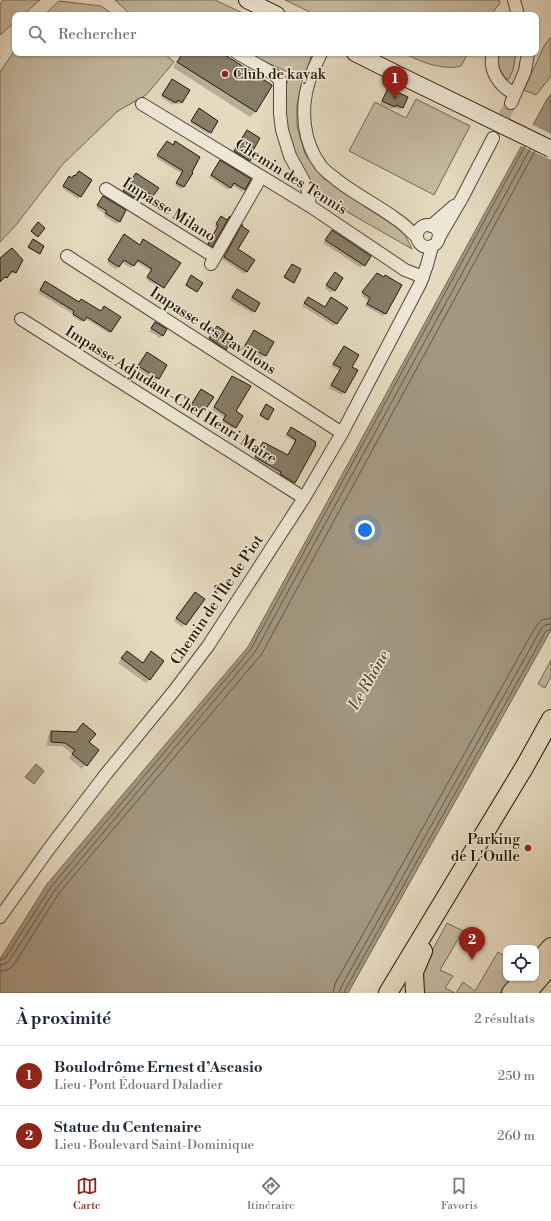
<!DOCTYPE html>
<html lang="fr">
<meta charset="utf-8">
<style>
:root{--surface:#fff;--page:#f2f2f3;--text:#1f2937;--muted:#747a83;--line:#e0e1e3;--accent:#8f2418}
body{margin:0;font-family:"Libre Bodoni",serif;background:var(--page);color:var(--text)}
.controls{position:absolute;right:12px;bottom:12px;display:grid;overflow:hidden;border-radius:8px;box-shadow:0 1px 3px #0004}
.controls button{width:36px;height:36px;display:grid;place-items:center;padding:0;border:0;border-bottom:1px solid var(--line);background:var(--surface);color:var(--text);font:20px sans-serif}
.you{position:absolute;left:365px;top:530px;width:14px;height:14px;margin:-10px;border:3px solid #fff;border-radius:50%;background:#1a73e8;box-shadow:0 0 0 6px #1a73e833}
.badge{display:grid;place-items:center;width:26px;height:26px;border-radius:50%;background:var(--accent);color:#fff;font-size:13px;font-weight:700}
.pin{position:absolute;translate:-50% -33px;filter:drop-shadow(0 1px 2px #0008)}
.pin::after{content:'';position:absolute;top:21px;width:14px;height:12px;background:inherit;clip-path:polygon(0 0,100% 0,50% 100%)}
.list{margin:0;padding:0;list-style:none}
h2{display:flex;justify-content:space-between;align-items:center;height:52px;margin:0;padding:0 16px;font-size:17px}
h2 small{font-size:13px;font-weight:400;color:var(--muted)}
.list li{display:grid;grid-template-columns:26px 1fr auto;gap:12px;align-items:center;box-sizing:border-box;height:60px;padding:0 16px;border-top:1px solid var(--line)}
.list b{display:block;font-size:15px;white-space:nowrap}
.list p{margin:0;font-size:13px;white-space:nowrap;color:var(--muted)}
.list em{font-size:13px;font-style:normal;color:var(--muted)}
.icon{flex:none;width:22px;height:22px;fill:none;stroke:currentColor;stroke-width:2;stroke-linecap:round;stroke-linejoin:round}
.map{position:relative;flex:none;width:551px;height:993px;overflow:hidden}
.search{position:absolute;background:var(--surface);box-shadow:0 1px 3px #0004;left:12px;right:12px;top:12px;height:44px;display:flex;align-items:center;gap:10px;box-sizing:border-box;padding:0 14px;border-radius:8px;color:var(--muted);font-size:15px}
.sheet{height:172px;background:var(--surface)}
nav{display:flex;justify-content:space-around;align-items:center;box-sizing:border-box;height:56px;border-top:1px solid var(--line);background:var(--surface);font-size:11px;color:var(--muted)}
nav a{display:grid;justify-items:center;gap:2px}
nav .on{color:var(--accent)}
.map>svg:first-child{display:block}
.green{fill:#c4b9a0;stroke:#736854}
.water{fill:#a39781;stroke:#6f6351}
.pier{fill:#e5dabf}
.shadow{fill:#0003}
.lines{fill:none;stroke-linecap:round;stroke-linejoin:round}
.shore{stroke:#625645;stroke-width:1}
.building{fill:#877c68;stroke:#221609}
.minor-tunnel{stroke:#beb39b;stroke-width:12;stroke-dasharray:12 6;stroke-linecap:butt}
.minor-casing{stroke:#534736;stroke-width:14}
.secondary-casing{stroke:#221609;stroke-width:18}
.primary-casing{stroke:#221609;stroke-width:20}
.minor{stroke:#eee7d5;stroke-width:12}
.secondary{stroke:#eee7d5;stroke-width:16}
.primary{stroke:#e5dabf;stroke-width:18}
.secondary-bridge-casing{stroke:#221609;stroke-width:18;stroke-linecap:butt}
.secondary-bridge{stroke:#eee7d5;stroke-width:16}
.poi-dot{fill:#8f2418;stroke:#eee7d5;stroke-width:1.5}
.labels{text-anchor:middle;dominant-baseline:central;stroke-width:3;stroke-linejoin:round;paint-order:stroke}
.poi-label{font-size:15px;fill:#221609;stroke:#eee7d5;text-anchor:start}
.street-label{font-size:15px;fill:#221609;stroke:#eee7d5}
.water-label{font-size:16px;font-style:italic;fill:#564a39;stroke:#eee7d5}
</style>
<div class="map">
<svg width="551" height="993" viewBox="0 0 551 993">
<rect width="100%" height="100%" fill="#e5dabf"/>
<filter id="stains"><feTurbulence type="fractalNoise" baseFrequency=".005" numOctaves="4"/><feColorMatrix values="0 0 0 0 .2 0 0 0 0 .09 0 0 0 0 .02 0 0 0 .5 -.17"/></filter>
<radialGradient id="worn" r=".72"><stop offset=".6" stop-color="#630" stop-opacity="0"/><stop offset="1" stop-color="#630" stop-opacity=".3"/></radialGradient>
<g class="green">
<path d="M3,0H40L23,15H15V22L0,35V4Z"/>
<path d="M115,0H215L247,15H131Z"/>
<path d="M285,0H499L500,3L491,15H316Z"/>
<path d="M59,1L101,6L114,15H44Z"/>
<path d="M551,37V76L536,95L524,90L544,46Z"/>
<path d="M15,50V53H164L174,62L146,95L118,111L63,164L16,225L0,242V72Z"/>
<path d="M246,53H311L310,61L302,82L297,105V126L305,154L323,178L369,209L403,231L412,249L323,198L298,164L290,147L283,96L290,73Z"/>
<path d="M403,53H468L461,66C442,71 419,61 403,53Z"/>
<path d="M498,53H516L513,70L509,79H506C500,70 496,64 498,53Z"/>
<path d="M416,99L470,126L434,195L349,151L375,102L406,118Z"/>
<path d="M551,660V676L545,688L538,684Z"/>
<path d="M447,923L463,931L440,970L453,976L445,988L455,993H422L421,973L426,962Z"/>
<path d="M498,952L506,957V978H515L500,993H456L463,982L475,991Z"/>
</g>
<g class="water">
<path d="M551,94V630L348,993H0V959L47,884L248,647L546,101Z"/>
<path d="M36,764L44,771L34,784L25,777Z"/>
</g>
<path class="pier" d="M531,124L551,134V160L519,145Z"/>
<g class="shadow">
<path d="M182,53H220L256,111L250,117L174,68V66Z"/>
<path d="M170,82L181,102L179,105L175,102L173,105L161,97Z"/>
<path d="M388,90L402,107L400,110L394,107L392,109L380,104Z"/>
<path d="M199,110L210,132L208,134L190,123Z"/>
<path d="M246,133L249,160L247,162L233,153Z"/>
<path d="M167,142L172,145L175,143L192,173L181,189L175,185L182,174L156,158Z"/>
<path d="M220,161L250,179L242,192L232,185L228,190L209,177Z"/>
<path d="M135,175L157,188L151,196L139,189L133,198L123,192Z"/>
<path d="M67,180L81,196L78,199L62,188Z"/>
<path d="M103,197L125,211L117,224L104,216L105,214L96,208Z"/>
<path d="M222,217L212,246L210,248L206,246L217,228L214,227Z"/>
<path d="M38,224L43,228L36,237L31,232Z"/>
<path d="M240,228L237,249L247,271L244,274L222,259Z"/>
<path d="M332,231L370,256L361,268L323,243Z"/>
<path d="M122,238L139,246L141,243L163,287L161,289L146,279L151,271L136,262L131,268L121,262L116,269L107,263Z"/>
<path d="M32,241L43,247L38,254L28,248Z"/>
<path d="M0,262L15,272L13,274L10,272L4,279L0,277Z"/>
<path d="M292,267L293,282L292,283L284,278Z"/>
<path d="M333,276L334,290L331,293L325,288Z"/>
<path d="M374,277L386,313L383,316L365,306L368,301L361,295Z"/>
<path d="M191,278L197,291L196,292L185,286Z"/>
<path d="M43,285L78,303L100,312L104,307L111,332L109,333L84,318L81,322L72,316L73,314L38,293Z"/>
<path d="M235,292L254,311L252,313L230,300Z"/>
<path d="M308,298L325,308L329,300L347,308L334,326L302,306Z"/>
<path d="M155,323L166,330L160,338L149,331Z"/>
<path d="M215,329L222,336L225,349L224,351L208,340Z"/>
<path d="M252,334L273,343L262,358L253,352L249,357L241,352Z"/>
<path d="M344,347L350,367L357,371L342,395L329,388L339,371L331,366Z"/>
<path d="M147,354L166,366L156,381L136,369Z"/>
<path d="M230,380L234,412L235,427L232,429L222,422L224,417L212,410Z"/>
<path d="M199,392L202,412L200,414L190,408Z"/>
<path d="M265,406L267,419L266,420L260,416Z"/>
<path d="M289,430L315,446L292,485L278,476L280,475L254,460L263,443L287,455L295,442L285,436Z"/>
<path d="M193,595L204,599L182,627L174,621Z"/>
<path d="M151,652L150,679L146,683L118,663L123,656L142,664Z"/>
<path d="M83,724L88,742L98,750L82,769L69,758L72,754L62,746H47L48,736L51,732L76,733Z"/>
</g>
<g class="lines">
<g class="shore">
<path d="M0,960L5,958L51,887L251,649L525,146"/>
<path d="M0,965L5,964L9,961L55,890L255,652L530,149"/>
<path d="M0,971L7,970L13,966L59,893L261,655L535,151"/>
<path d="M333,993L335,984L536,626L542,620L551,618"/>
<path d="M339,993L341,987L541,629L545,625L551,624"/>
<path d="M345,993V990L546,631L551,629"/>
</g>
</g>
<g class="building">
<path d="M183,53H222L272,85V86L256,112L177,62Z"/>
<path d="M172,79L190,90L182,103L178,100L176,103L162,95Z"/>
<path d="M388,88L408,97L403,108L396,105L395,107L382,101Z"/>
<path d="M199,108L218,121L211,133L191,121Z"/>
<path d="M247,130L260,138L251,154L253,155L250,161L234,151Z"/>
<path d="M167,141L173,145L175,141L200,157L192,172L193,173L184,187L176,183L183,171L157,155Z"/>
<path d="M220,160L251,179L245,190L234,183L231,188L211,175Z"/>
<path d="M79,171L92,180L81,197L63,186L69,176L72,178L74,175L75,176Z"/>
<path d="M136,173L159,188L153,196L141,189L134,198L123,191Z"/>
<path d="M103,196L126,210L120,222L105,213L107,211L97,205Z"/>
<path d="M221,216L227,220L230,216L212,247L208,244L218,226L216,224Z"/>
<path d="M38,222L45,228L38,237L31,231Z"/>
<path d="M242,224V226L249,231L238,249L255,260L247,272L224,257Z"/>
<path d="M332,230L371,256L365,266L325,240Z"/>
<path d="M124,234L140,245L143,239L181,263L164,288L147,277L152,269L138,260L134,266L124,260L119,267L108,260Z"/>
<path d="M33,239L44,246L40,254L28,247Z"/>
<path d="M12,248L23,260L16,273L12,271L7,278L5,277L0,282V258Z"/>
<path d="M292,264L301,269L294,283L284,277Z"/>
<path d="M335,272L343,278L335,291L326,285Z"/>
<path d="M377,273L384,277L385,275L402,285L386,314L367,304L370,298L362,292Z"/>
<path d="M191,275L203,283L197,292L186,285Z"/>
<path d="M45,281L79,302L81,299L101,311L104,306L121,317L111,332L87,317L84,321L73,314L74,311L40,290Z"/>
<path d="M237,289L260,303L255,312L232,297Z"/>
<path d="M308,297L325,307L331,297L348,308L337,324L304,303Z"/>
<path d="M155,322L167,329L163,336L151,328Z"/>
<path d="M217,326L226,332L224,336L232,341L226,350L209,338Z"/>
<path d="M254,330L274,342L266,356L255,350L252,355L243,349Z"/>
<path d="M344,346L359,355L352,367L358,370L345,393L331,385L341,368L333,364Z"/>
<path d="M147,352L167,365L159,379L138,366Z"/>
<path d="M232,376L251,386L236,411L243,416L236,428L223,420L226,415L214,407Z"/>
<path d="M201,389L214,397L203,413L191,405Z"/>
<path d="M266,404L274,409L268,420L260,415Z"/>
<path d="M291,427L316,442L315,444L316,445L295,483L280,474L281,472L255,457L263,442L288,455L296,440L287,434Z"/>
<path d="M195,592L205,599L186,625L176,618Z"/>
<path d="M127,651L143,663L151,651L164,661L150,680L121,658Z"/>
<path d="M83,723L96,734L89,742L99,750L87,766L72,754L75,750L65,743L51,742V731L76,732Z"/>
</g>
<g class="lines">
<path class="minor-tunnel" d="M496,132L511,103"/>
<defs>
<g id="minor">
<path d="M514,0L518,15"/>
<path d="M237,53L272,73L280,80V114L282,130L290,156L307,187L310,206"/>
<path d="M321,53C317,62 312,72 309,81C300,110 303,142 321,166C325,171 332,176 337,180C356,195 377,205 396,219C404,224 410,231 417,237"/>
<path d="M493,53C488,70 499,86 515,94"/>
<path d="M511,103L525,71L528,53"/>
<path d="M142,104L310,206L405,270L423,277"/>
<path d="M106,189L215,257"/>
<circle cx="428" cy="236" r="11"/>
<path d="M431,226L454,206"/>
<path d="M438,239L462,198L493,138"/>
<path d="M67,256L342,433"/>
<path d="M211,264L261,177"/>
<path d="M21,319L304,498"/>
<path d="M0,917L48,850L106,774L174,691L208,646L304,498L342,433L420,284L427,265L432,246"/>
</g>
<g id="secondary">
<path d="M247,0L277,15"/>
<path d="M355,53L393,72"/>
</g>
<g id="primary">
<path d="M536,964L551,947"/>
<path d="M388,993L525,766L551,719"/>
<path d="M415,993L414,972L423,951"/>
<path d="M511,993L524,978"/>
<path d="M527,993L551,965"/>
</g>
</defs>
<use href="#minor" class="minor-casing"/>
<use href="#secondary" class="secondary-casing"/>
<use href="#primary" class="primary-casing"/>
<use href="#minor" class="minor"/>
<use href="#secondary" class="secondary"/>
<use href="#primary" class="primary"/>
<defs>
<path id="secondary-bridge" d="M393,72L551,149"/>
</defs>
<use href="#secondary-bridge" class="secondary-bridge-casing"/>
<use href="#secondary-bridge" class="secondary-bridge"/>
</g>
<g class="poi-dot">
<circle cx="225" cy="74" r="4"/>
<circle cx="528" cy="848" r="4"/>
</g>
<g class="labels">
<g class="poi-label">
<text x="233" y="74">Club de kayak</text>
<text x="520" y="839" text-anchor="end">Parking<tspan x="520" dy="17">de L'Oulle</tspan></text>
</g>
<g class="street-label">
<text transform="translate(291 177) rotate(32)">Chemin des Tennis</text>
<text transform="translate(169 210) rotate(32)">Impasse Milano</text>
<text transform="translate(213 331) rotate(33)">Impasse des Pavillons</text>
<text transform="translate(171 395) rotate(32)">Impasse Adjudant-Chef Henri Maire</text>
<text transform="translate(217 600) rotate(-56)">Chemin de l'Île de Piot</text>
</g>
<g class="water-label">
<text transform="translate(369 680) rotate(-60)">Le Rhône</text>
</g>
</g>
<rect width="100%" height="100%" filter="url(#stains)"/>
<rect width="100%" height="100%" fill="url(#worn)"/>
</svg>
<div class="controls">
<button><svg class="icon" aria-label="locate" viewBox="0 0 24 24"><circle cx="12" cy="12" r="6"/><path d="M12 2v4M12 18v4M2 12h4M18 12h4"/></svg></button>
</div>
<div class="you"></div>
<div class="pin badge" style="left:395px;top:99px">1</div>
<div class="pin badge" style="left:472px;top:960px">2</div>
<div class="search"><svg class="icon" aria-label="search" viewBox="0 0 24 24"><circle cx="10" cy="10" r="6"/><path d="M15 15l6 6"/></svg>Rechercher</div>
</div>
<section class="sheet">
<h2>À proximité<small>2 résultats</small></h2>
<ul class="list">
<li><span class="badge">1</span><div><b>Boulodrôme Ernest d’Ascasio</b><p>Lieu · Pont Édouard Daladier</p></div><em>250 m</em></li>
<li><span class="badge">2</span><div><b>Statue du Centenaire</b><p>Lieu · Boulevard Saint-Dominique</p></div><em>260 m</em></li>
</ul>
</section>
<nav>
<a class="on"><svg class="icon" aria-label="map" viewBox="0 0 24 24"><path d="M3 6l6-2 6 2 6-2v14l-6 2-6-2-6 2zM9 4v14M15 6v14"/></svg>Carte</a>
<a><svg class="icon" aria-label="directions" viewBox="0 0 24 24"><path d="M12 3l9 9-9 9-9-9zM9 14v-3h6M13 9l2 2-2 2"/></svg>Itinéraire</a>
<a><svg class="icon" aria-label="saved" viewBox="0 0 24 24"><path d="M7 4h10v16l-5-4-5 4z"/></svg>Favoris</a>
</nav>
